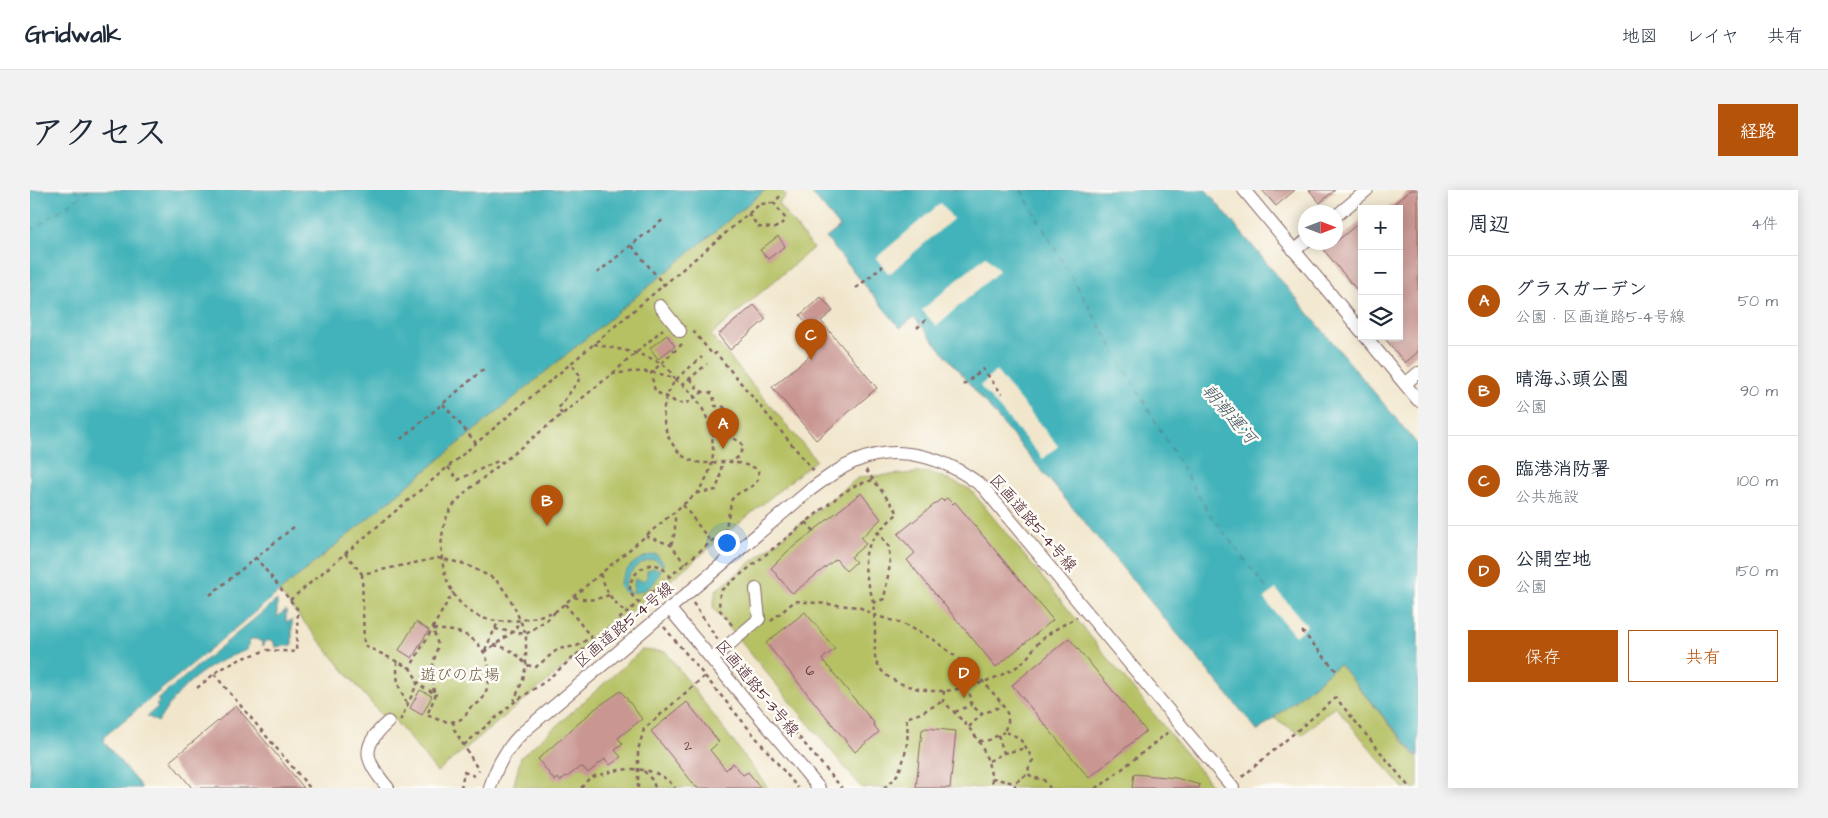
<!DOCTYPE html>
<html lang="ja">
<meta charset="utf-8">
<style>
:root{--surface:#fff;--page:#f2f2f3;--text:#1f2937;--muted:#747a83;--line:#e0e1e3;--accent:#b45309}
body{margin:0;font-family:"Architects Daughter","Klee One",sans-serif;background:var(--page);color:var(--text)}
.controls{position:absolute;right:15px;top:15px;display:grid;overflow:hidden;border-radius:0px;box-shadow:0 2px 12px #0003}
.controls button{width:45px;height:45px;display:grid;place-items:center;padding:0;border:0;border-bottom:1px solid var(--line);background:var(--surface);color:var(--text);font:25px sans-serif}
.compass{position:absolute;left:1268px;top:15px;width:45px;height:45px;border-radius:50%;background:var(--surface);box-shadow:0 2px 12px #0003;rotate:90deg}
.you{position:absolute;left:696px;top:352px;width:18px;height:18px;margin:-12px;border:4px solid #fff;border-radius:50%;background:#1a73e8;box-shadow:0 0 0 8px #1a73e833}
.badge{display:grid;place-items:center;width:32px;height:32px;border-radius:50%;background:var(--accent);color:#fff;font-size:16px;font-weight:700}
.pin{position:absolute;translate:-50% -41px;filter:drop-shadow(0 1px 2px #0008)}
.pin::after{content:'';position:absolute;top:26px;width:18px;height:15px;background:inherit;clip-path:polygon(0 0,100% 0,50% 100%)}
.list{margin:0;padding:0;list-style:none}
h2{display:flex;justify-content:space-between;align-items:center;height:65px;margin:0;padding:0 20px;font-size:21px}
h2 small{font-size:16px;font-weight:400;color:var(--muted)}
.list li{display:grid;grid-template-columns:32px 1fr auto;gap:15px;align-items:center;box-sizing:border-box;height:90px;padding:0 20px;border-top:1px solid var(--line)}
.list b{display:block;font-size:19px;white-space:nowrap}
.list p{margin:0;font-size:16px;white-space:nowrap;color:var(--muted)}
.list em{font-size:16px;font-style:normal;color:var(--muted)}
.actions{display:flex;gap:10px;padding:15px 20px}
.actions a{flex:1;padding:11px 0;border:1px solid var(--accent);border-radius:0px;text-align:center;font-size:18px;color:var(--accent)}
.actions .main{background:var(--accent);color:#fff}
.icon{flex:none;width:28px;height:28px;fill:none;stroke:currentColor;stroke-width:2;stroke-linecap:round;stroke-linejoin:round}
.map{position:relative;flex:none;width:1388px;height:598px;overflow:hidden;border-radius:0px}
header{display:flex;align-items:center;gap:30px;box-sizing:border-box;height:70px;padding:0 25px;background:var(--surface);border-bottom:1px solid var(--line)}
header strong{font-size:24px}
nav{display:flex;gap:28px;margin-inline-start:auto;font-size:18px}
.intro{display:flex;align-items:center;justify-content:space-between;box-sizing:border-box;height:120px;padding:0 30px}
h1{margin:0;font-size:35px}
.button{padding:12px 22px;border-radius:0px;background:var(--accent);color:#fff;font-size:18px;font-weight:700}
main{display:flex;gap:30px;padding:0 30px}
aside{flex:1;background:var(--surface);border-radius:0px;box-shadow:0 2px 12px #0003}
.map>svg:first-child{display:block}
.green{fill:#b5c163;stroke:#807047}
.water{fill:#43b3ba;stroke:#466972}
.pier{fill:#f1e6cc}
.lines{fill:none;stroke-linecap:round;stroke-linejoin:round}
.ferry{stroke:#475a64;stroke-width:1;stroke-dasharray:6 5;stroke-linecap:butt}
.building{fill:#c99692}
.minor-casing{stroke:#846563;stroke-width:14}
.path{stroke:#846563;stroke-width:2.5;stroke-dasharray:4 4;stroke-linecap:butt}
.minor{stroke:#fff;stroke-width:12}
.labels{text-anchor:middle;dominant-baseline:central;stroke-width:5;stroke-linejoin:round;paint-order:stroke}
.number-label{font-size:14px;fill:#6a3d45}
.street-label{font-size:16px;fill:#4a1f2b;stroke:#fdfcf7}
.park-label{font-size:16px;fill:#6f583f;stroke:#fdfcf7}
.water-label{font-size:18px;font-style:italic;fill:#475a64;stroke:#fdfcf7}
</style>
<header>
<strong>Gridwalk</strong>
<nav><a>地図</a><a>レイヤ</a><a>共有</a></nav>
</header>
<div class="intro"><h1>アクセス</h1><a class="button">経路</a></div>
<main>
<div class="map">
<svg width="1388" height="598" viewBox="0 0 1388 598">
<rect width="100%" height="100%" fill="#fdfcf7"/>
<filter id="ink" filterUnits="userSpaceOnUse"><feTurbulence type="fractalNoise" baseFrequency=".02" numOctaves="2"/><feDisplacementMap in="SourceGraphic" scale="10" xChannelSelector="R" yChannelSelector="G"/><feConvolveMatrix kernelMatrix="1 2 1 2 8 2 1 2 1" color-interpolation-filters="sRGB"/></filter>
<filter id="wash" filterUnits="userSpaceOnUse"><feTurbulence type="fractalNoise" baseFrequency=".0096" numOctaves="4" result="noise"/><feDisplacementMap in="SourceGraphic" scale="20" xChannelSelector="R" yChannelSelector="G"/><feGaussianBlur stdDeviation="1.12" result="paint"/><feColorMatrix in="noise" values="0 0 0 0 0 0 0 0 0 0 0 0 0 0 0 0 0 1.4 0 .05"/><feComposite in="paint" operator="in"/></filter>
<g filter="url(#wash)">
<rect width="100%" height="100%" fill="#f1e6cc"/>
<g class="green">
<path d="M735,0H751L756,6L748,14L783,58L681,145L786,270L407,582L358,522L352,526L249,402Z"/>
<path d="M901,282L940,299L1184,598H832L683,418L686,400L829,287Z"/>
<path d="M612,460L636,462L738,598H483L491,567Z"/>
<path d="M1309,474L1388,569V598H1373L1305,516L1272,545L1244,528Z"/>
</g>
<g class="water">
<path d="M0,0H735L75,546L74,552L112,598H0Z"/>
<path d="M779,0H1176L1388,255V567L1309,474L1228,541L884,127L870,138L796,48L810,37Z"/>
<path d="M626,364L633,372V376L625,369C610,370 598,381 595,395L600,404L596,403L589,396C593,378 609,366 626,364Z"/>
<path d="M623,378L631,379C626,394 618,401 603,403L605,389L613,391L617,387V381Z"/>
<path d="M247,410V427L256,420V432L262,430V455L245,457L243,450L236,451L233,456L232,452L226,449H220L217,460C176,474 150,495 128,532L117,526L128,517L126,515L130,512L127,510Z"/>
</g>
<g class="pier">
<path d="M911,13L923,29L859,84L846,68Z"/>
<path d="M956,66L969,81L906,136L892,120Z"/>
<path d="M966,181L1028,256L1013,269L950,196Z"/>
<path d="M1246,399L1277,436L1265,446L1234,409Z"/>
</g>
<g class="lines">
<g class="ferry">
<path d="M991,0L1178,322L1240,403"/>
<path d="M0,41L60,0"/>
</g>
</g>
<g id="blocks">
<g class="building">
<path d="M1232,0H1265L1246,16Z"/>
<path d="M1279,0H1305L1290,13Z"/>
<path d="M1380,0H1388V162L1375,173L1353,146H1369V19H1358Z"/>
<path d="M1332,30V106L1287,52H1306Z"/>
<path d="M748,46L755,56L738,69L730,60Z"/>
<path d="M791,107L803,121L791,131L847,198L786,250L742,197L794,154L770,125Z"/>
<path d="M724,115L736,129L700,160L688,145Z"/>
<path d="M637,145L645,156L628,169L620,158Z"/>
<path d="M831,303L851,329L831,348L836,354L821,367L826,372L816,381L806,369L763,403L760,401L741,378L758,361Z"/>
<path d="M917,308L923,314L925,312L1023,430L966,477L877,370L885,363L868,344L911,309L913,311Z"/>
<path d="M775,422L805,459L792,469L844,533L843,534L849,542L825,562L736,453Z"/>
<path d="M386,432L399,440L382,468L369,460Z"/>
<path d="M1039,448L1116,541L1059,588L982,495Z"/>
<path d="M390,500L402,506L392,525L380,518Z"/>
<path d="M591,501L612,529L588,548L593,554L585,560L591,567L580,575L575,569L558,583L553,577L551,578L550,577L537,587L536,586L530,591L528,588L525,591L508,569L566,518Z"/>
<path d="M657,512L689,552L680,560L696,580L703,573L713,585L718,582L731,598H667L621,541Z"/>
<path d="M206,516L274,598H162L140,571Z"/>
<path d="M896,538L926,541L920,598H886L892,540Z"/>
<path d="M1104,584L1146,588L1170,595L1169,598H1102Z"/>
</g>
</g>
</g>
<g filter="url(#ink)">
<use href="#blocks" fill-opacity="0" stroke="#846563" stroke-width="1"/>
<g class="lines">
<defs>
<g id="minor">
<path d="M1214,0L1332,142"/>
<path d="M1306,26L1337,0"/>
<path d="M1264,61L1276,51"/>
<path d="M630,116L650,141"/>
<path d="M1335,146L1388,210"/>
<path d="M1375,194L1388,183"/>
<path d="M639,418L789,598"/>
<path d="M682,469L729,429L726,399"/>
<path d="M358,598C335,570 329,558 358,532"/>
<path d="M460,598C466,576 476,559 492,543L780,300C795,289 809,278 826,271C870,252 918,269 953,297L1203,598"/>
</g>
</defs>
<use href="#minor" class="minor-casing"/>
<g class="path">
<path d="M718,24L729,37L745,38L755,31V28L744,13L751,5"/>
<path d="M602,56L634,95"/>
<path d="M567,83L635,28"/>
<path d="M826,98L853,76"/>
<path d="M887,138L898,128"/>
<path d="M663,141L683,165L686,163L784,281"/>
<path d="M564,154C586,159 612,162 632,174C638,177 641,183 645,189"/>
<path d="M652,154L621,183L625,201C632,206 639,206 646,213H657L673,202"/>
<path d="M582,184C602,181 626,179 645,190C673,205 687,243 682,272C680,284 673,294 667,303L526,421C502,429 468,438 444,424C412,406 404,356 418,324C422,315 430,308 437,301L582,184L633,139"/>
<path d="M660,189C663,192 667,199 671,201C675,203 678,201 683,204L685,216H692L697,219L695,241L700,247L711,252L713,257L709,266L702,272"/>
<path d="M652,195L677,174"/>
<path d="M933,195L953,179L972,204"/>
<path d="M413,214L446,253"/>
<path d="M532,224L528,219L551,187L541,173"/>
<path d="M682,245L695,241"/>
<path d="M371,249L455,178"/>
<path d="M418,277L428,290L470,270L472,273"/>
<path d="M836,280L868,323C855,335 841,346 836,364C832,381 841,397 843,413C845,427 845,441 845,455C845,459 844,465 846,470C852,494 893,502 914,501C937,499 974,487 992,473C1000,466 1002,459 1009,452C1020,441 1034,435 1047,427"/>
<path d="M667,303L686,300L690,288L692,272"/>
<path d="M653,315L681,352"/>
<path d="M776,332L784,341"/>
<path d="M616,346L641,355L655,374"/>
<path d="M641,355L645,342V323"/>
<path d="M315,363L332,384L408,368L435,374L465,389L475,401L483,414L496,444V475L493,490L484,511"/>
<path d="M332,384L334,455L380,478L423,402"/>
<path d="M570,384L579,405L596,424"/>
<path d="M624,400L630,408"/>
<path d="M180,405L265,336"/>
<path d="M544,407C557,411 566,410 579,405"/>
<path d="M260,410L730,14L744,13"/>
<path d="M609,413C606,410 602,406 601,403C595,388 617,368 631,377C634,379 637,384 640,387"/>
<path d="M663,413L688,450"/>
<path d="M843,413L854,409L860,374L859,357L848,342"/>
<path d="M535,414L564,451"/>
<path d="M741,431L765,411L829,417L844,425L873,434L904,450L943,480L971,512L978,525V532L974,542C992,546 994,554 1003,570L999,576L998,584L1004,588L1013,589L1020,598"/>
<path d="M702,435L689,419L690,401L810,305L826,295L843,290"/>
<path d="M634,437L768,598"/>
<path d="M465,439L496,444L518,429L525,422"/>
<path d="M1272,441L1308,483"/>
<path d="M464,455C479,458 487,463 496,475L506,477L528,459L547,456L561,447"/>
<path d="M455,460L469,430"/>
<path d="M454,462L483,442L490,431"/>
<path d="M702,468L812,598"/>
<path d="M367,471C367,495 367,494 378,515"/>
<path d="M401,482L404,502"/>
<path d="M184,484L280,598"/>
<path d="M937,496L941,508V515L952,524"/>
<path d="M167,498L189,480L211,469L237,460L266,462L268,420L226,368"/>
<path d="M914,501L913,511C943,541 958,554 963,598"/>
<path d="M925,522L941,515"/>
<path d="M370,531L387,494L401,482L408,455L403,439C413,440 424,440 433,444C452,451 462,472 459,491C457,498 455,507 450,512C447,514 443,515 440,518C437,521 437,525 434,527C423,536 408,530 397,525L406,504L387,494L386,488L380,478"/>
<path d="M423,531L424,539L449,581"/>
<path d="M939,537L952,524L967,518L970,513"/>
<path d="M968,545L974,563"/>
<path d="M949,551L959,550L974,542"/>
<path d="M434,555L483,513L513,493L695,340C697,334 701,312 702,309C711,297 732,300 728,279C720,276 710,273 702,272C688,271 673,276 660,270C650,266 644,257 639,248C630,229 632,207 646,190C653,182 663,175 672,167"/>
<path d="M959,571L974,563L997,558"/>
<path d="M614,581L623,591L625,598"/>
<path d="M1212,587L1306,508L1380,598"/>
<path d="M962,588L984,593"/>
<path d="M431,598L434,582L447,587"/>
<path d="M551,598C554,595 556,591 559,589C563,586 569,585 573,584C597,576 629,576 645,598"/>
<path d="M608,598V560L614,539L677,484"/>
<path d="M854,598C859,594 865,589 868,583C876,568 880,545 876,528L891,523L913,511"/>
<path d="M986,598L984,593L998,584"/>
<path d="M1065,598L1073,594L1141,540"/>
</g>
<use href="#minor" class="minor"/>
</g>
</g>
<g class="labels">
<g class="number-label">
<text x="780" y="481">6</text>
<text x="658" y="556">2</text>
</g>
<g class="street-label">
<text transform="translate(1003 333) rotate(49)">区画道路5-4号線</text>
<text transform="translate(594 435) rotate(-40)">区画道路5-4号線</text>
<text transform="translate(727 498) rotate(50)">区画道路5-3号線</text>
</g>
<g class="park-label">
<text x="430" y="485">遊びの広場</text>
</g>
<g class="water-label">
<text transform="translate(1199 224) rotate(49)">朝潮運河</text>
</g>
</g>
</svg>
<div class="controls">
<button>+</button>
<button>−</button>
<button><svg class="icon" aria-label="layers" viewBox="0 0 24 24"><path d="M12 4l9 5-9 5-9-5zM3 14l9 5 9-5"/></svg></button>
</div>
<svg class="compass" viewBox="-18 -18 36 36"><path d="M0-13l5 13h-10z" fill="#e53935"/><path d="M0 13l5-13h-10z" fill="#747a83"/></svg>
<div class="you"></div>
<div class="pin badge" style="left:693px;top:259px">A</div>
<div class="pin badge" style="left:517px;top:336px">B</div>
<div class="pin badge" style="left:781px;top:170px">C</div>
<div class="pin badge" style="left:934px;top:508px">D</div>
</div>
<aside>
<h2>周辺<small>4件</small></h2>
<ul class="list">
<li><span class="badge">A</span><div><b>グラスガーデン</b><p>公園 · 区画道路5-4号線</p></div><em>50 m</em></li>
<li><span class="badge">B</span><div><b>晴海ふ頭公園</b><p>公園</p></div><em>90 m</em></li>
<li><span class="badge">C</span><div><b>臨港消防署</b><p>公共施設</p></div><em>100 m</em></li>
<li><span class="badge">D</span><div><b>公開空地</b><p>公園</p></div><em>150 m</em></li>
</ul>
<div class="actions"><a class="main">保存</a><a>共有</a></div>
</aside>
</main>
